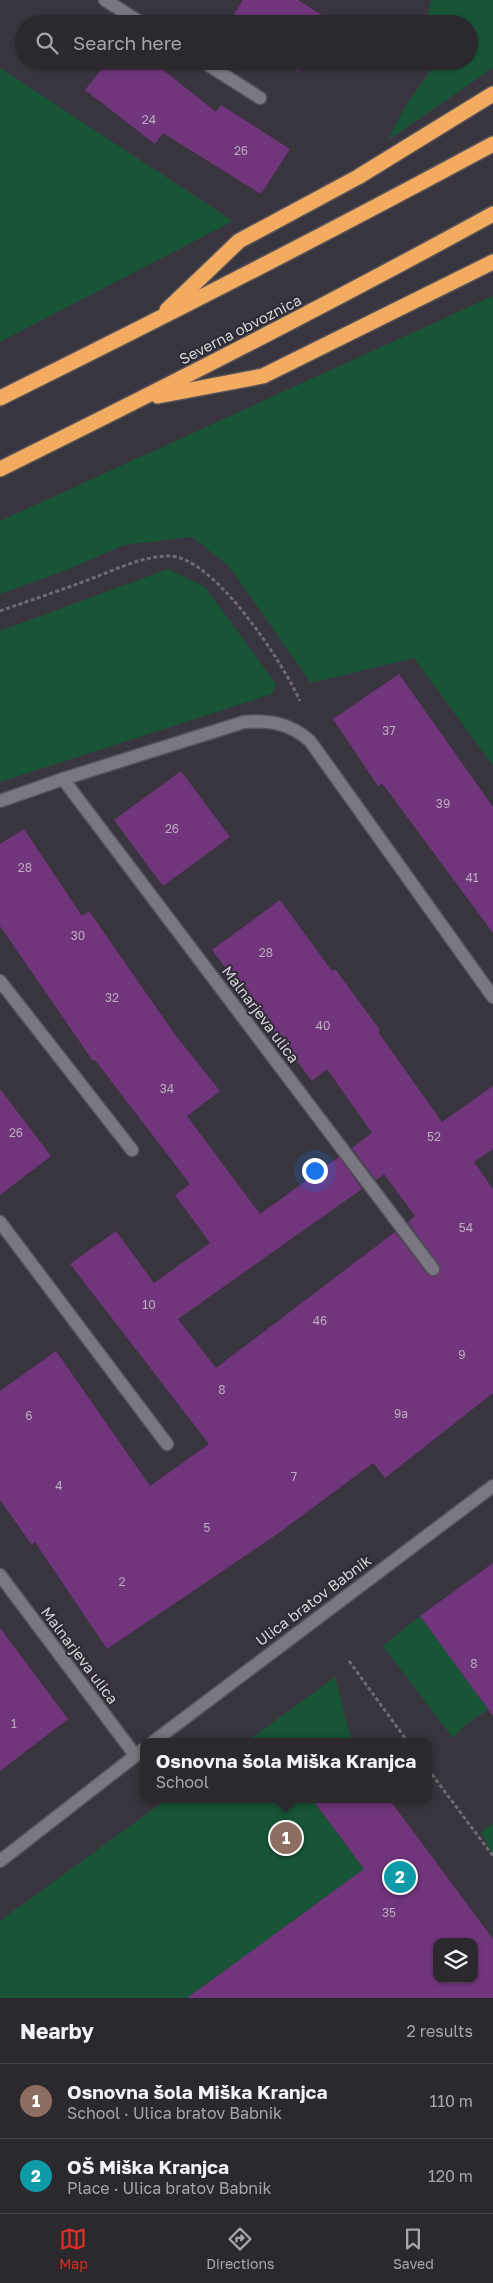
<!DOCTYPE html>
<meta charset="utf-8">
<style>
:root{--surface:#2b282e;--page:#333036;--text:#f1f3f6;--muted:#a6a6aa;--line:#47444a;--accent:#d93025}
body{margin:0;font-family:"Golos Text",sans-serif;background:var(--page);color:var(--text)}
.controls{position:absolute;right:15px;bottom:15px;display:grid;overflow:hidden;border-radius:10px;box-shadow:0 1px 4px #0004}
.controls button{width:45px;height:45px;display:grid;place-items:center;padding:0;border:0;border-bottom:1px solid var(--line);background:var(--surface);color:var(--text);font:25px sans-serif}
.you{position:absolute;left:314px;top:1170px;width:18px;height:18px;margin:-12px;border:4px solid #fff;border-radius:50%;background:#1a73e8;box-shadow:0 0 0 8px #1a73e833}
.badge{display:grid;place-items:center;width:32px;height:32px;border-radius:50%;background:var(--accent);color:#fff;font-size:16px;font-weight:700}
.pin{position:absolute;translate:-50% -50%;border:2px solid #fff;box-shadow:0 1px 5px #0006}
.popup{position:absolute;left:140px;top:1738px;width:292px;height:65px;box-sizing:border-box;display:grid;place-content:center;border-radius:10px;background:var(--surface);filter:drop-shadow(0 1px 4px #0005);font-size:16px;white-space:nowrap;color:var(--muted)}
.popup b{font-size:19px;color:var(--text)}
.popup::after{content:'';position:absolute;left:50%;top:100%;margin-left:-10px;border:10px solid transparent;border-top-color:var(--surface)}
.list{margin:0;padding:0;list-style:none}
h2{display:flex;justify-content:space-between;align-items:center;height:65px;margin:0;padding:0 20px;font-size:21px}
h2 small{font-size:16px;font-weight:400;color:var(--muted)}
.list li{display:grid;grid-template-columns:32px 1fr auto;gap:15px;align-items:center;box-sizing:border-box;height:75px;padding:0 20px;border-top:1px solid var(--line)}
.list b{display:block;font-size:19px;white-space:nowrap}
.list p{margin:0;font-size:16px;white-space:nowrap;color:var(--muted)}
.list em{font-size:16px;font-style:normal;color:var(--muted)}
.icon{flex:none;width:28px;height:28px;fill:none;stroke:currentColor;stroke-width:2;stroke-linecap:round;stroke-linejoin:round}
.map{position:relative;flex:none;width:493px;height:1998px;overflow:hidden}
.search{position:absolute;background:var(--surface);box-shadow:0 1px 4px #0004;left:15px;right:15px;top:15px;height:55px;display:flex;align-items:center;gap:12px;box-sizing:border-box;padding:0 18px;border-radius:28px;color:var(--muted);font-size:19px}
.sheet{height:215px;background:var(--surface)}
nav{display:flex;justify-content:space-around;align-items:center;box-sizing:border-box;height:70px;border-top:1px solid var(--line);background:var(--surface);font-size:14px;color:var(--muted)}
nav a{display:grid;justify-items:center;gap:2px}
nav .on{color:var(--accent)}
.map>svg:first-child{display:block}
.green{fill:#185537}
.building{fill:#70357b;fill-rule:evenodd}
.lines{fill:none;stroke-linecap:round;stroke-linejoin:round}
.street-casing{stroke:#56535b;stroke-width:15}
.highway-casing{stroke:#56535b;stroke-width:18}
.path{stroke:#6e6a72;stroke-width:3;stroke-dasharray:4 2.5;stroke-linecap:butt}
.street{stroke:#7b7782;stroke-width:12}
.highway{stroke:#f3ac5f;stroke-width:15}
.labels{text-anchor:middle;dominant-baseline:central;stroke-width:4;stroke-linejoin:round;paint-order:stroke}
.number-label{font-size:12px;fill:#bcabc1}
.street-label{font-size:15px;fill:#d5d2d8;stroke:#2f2b34}
</style>
<div class="map">
<svg width="493" height="1998" viewBox="0 0 493 1998">
<rect width="100%" height="100%" fill="#39353e"/>
<g class="green">
<path d="M431,0H493V68L388,140L406,105L437,61H469V24H426Z"/>
<path d="M0,68L233,221L0,342Z"/>
<path d="M493,296V766L414,658L311,683L228,565L192,537L124,545L69,569L0,594V521Z"/>
<path d="M168,569L205,587L276,684L272,694L0,782V631Z"/>
<path d="M420,1616L488,1709L464,1726L453,1738L383,1646Z"/>
<path d="M335,1677L352,1742H246Z"/>
<path d="M167,1799H312L364,1869L187,1998H0V1921Z"/>
<path d="M493,1824V1856L481,1832Z"/>
</g>
<g class="building">
<path d="M243,0H298L331,21L329,24H228Z"/>
<path d="M108,61H152L216,112L221,105L290,149L261,194L163,133L155,144L85,90Z"/>
<path d="M283,61H306L299,72Z"/>
<path d="M399,674L493,807V933L382,783L378,786L333,719Z"/>
<path d="M181,771L230,837L163,886L114,820Z"/>
<path d="M24,829L82,916L89,911L176,1036L220,1091L187,1116L260,1214L339,1157L362,1189L178,1319L216,1368L395,1232L427,1274L434,1277L437,1276L441,1268L408,1222L415,1216L384,1174L376,1180L352,1148L372,1133L327,1069L312,1081L212,950L280,900L332,971L335,969L380,1030L378,1032L442,1122L493,1086V1149L474,1162L493,1189V1393L385,1478L373,1463L276,1535L107,1649L35,1542L32,1545L0,1500V1391L56,1351L150,1486L209,1444L70,1264L116,1231L154,1283L210,1243L175,1195L190,1184L95,1060L93,1061L0,926V844Z"/>
<path d="M0,1089L51,1156L0,1195Z"/>
<path d="M493,1563V1716L420,1616Z"/>
<path d="M0,1628L68,1719L0,1771Z"/>
<path d="M312,1799H389L493,1939V1998H187L364,1869ZM437,1942H474V1979H437Z"/>
</g>
<g class="lines">
<defs>
<g id="street">
<path d="M105,0L143,24"/>
<path d="M202,61L260,98"/>
<path d="M63,779L433,1269"/>
<path d="M0,801L63,779L244,722C269,720 290,723 310,741L493,997"/>
<path d="M0,981L132,1150"/>
<path d="M0,1222L167,1444"/>
<path d="M0,1575L135,1755"/>
<path d="M153,1742L493,1486"/>
<path d="M0,1861L144,1749"/>
</g>
<g id="highway">
<path d="M167,310L239,241L358,177L493,94"/>
<path d="M158,396L263,376L493,262"/>
<path d="M0,398C166,316 330,232 493,144"/>
<path d="M0,469C166,387 331,303 493,214"/>
</g>
</defs>
<use href="#street" class="street-casing"/>
<use href="#highway" class="highway-casing"/>
<g class="path">
<path d="M0,611C31,600 62,590 93,578C117,569 143,556 169,556C215,557 283,663 300,701"/>
<path d="M349,1661L408,1742"/>
<path d="M428,1769L493,1856"/>
</g>
<use href="#street" class="street"/>
<use href="#highway" class="highway"/>
</g>
<g class="labels">
<g class="number-label">
<text x="149" y="119">24</text>
<text x="241" y="150">26</text>
<text x="389" y="730">37</text>
<text x="443" y="803">39</text>
<text x="172" y="828">26</text>
<text x="25" y="867">28</text>
<text x="472" y="877">41</text>
<text x="78" y="935">30</text>
<text x="266" y="952">28</text>
<text x="112" y="997">32</text>
<text x="323" y="1025">40</text>
<text x="167" y="1088">34</text>
<text x="16" y="1132">26</text>
<text x="434" y="1136">52</text>
<text x="466" y="1227">54</text>
<text x="149" y="1304">10</text>
<text x="320" y="1320">46</text>
<text x="462" y="1354">9</text>
<text x="222" y="1389">8</text>
<text x="401" y="1413">9a</text>
<text x="29" y="1415">6</text>
<text x="294" y="1476">7</text>
<text x="59" y="1485">4</text>
<text x="207" y="1527">5</text>
<text x="122" y="1581">2</text>
<text x="474" y="1663">8</text>
<text x="14" y="1723">1</text>
<text x="389" y="1912">35</text>
</g>
<g class="street-label">
<text transform="translate(240 329) rotate(-27)">Severna obvoznica</text>
<text transform="translate(261 1014) rotate(53)">Malnarjeva ulica</text>
<text transform="translate(313 1600) rotate(-37)">Ulica bratov Babnik</text>
<text transform="translate(80 1655) rotate(53)">Malnarjeva ulica</text>
</g>
</g>
</svg>
<div class="controls">
<button><svg class="icon" aria-label="layers" viewBox="0 0 24 24"><path d="M12 4l9 5-9 5-9-5zM3 14l9 5 9-5"/></svg></button>
</div>
<div class="you"></div>
<div class="pin badge" style="left:286px;top:1838px;background:#8d6e63">1</div>
<div class="popup"><b>Osnovna šola Miška Kranjca</b>School</div>
<div class="pin badge" style="left:400px;top:1877px;background:#0f9aa8">2</div>
<div class="search"><svg class="icon" aria-label="search" viewBox="0 0 24 24"><circle cx="10" cy="10" r="6"/><path d="M15 15l6 6"/></svg>Search here</div>
</div>
<section class="sheet">
<h2>Nearby<small>2 results</small></h2>
<ul class="list">
<li><span class="badge" style="background:#8d6e63">1</span><div><b>Osnovna šola Miška Kranjca</b><p>School · Ulica bratov Babnik</p></div><em>110 m</em></li>
<li><span class="badge" style="background:#0f9aa8">2</span><div><b>OŠ Miška Kranjca</b><p>Place · Ulica bratov Babnik</p></div><em>120 m</em></li>
</ul>
</section>
<nav>
<a class="on"><svg class="icon" aria-label="map" viewBox="0 0 24 24"><path d="M3 6l6-2 6 2 6-2v14l-6 2-6-2-6 2zM9 4v14M15 6v14"/></svg>Map</a>
<a><svg class="icon" aria-label="directions" viewBox="0 0 24 24"><path d="M12 3l9 9-9 9-9-9zM9 14v-3h6M13 9l2 2-2 2"/></svg>Directions</a>
<a><svg class="icon" aria-label="saved" viewBox="0 0 24 24"><path d="M7 4h10v16l-5-4-5 4z"/></svg>Saved</a>
</nav>
